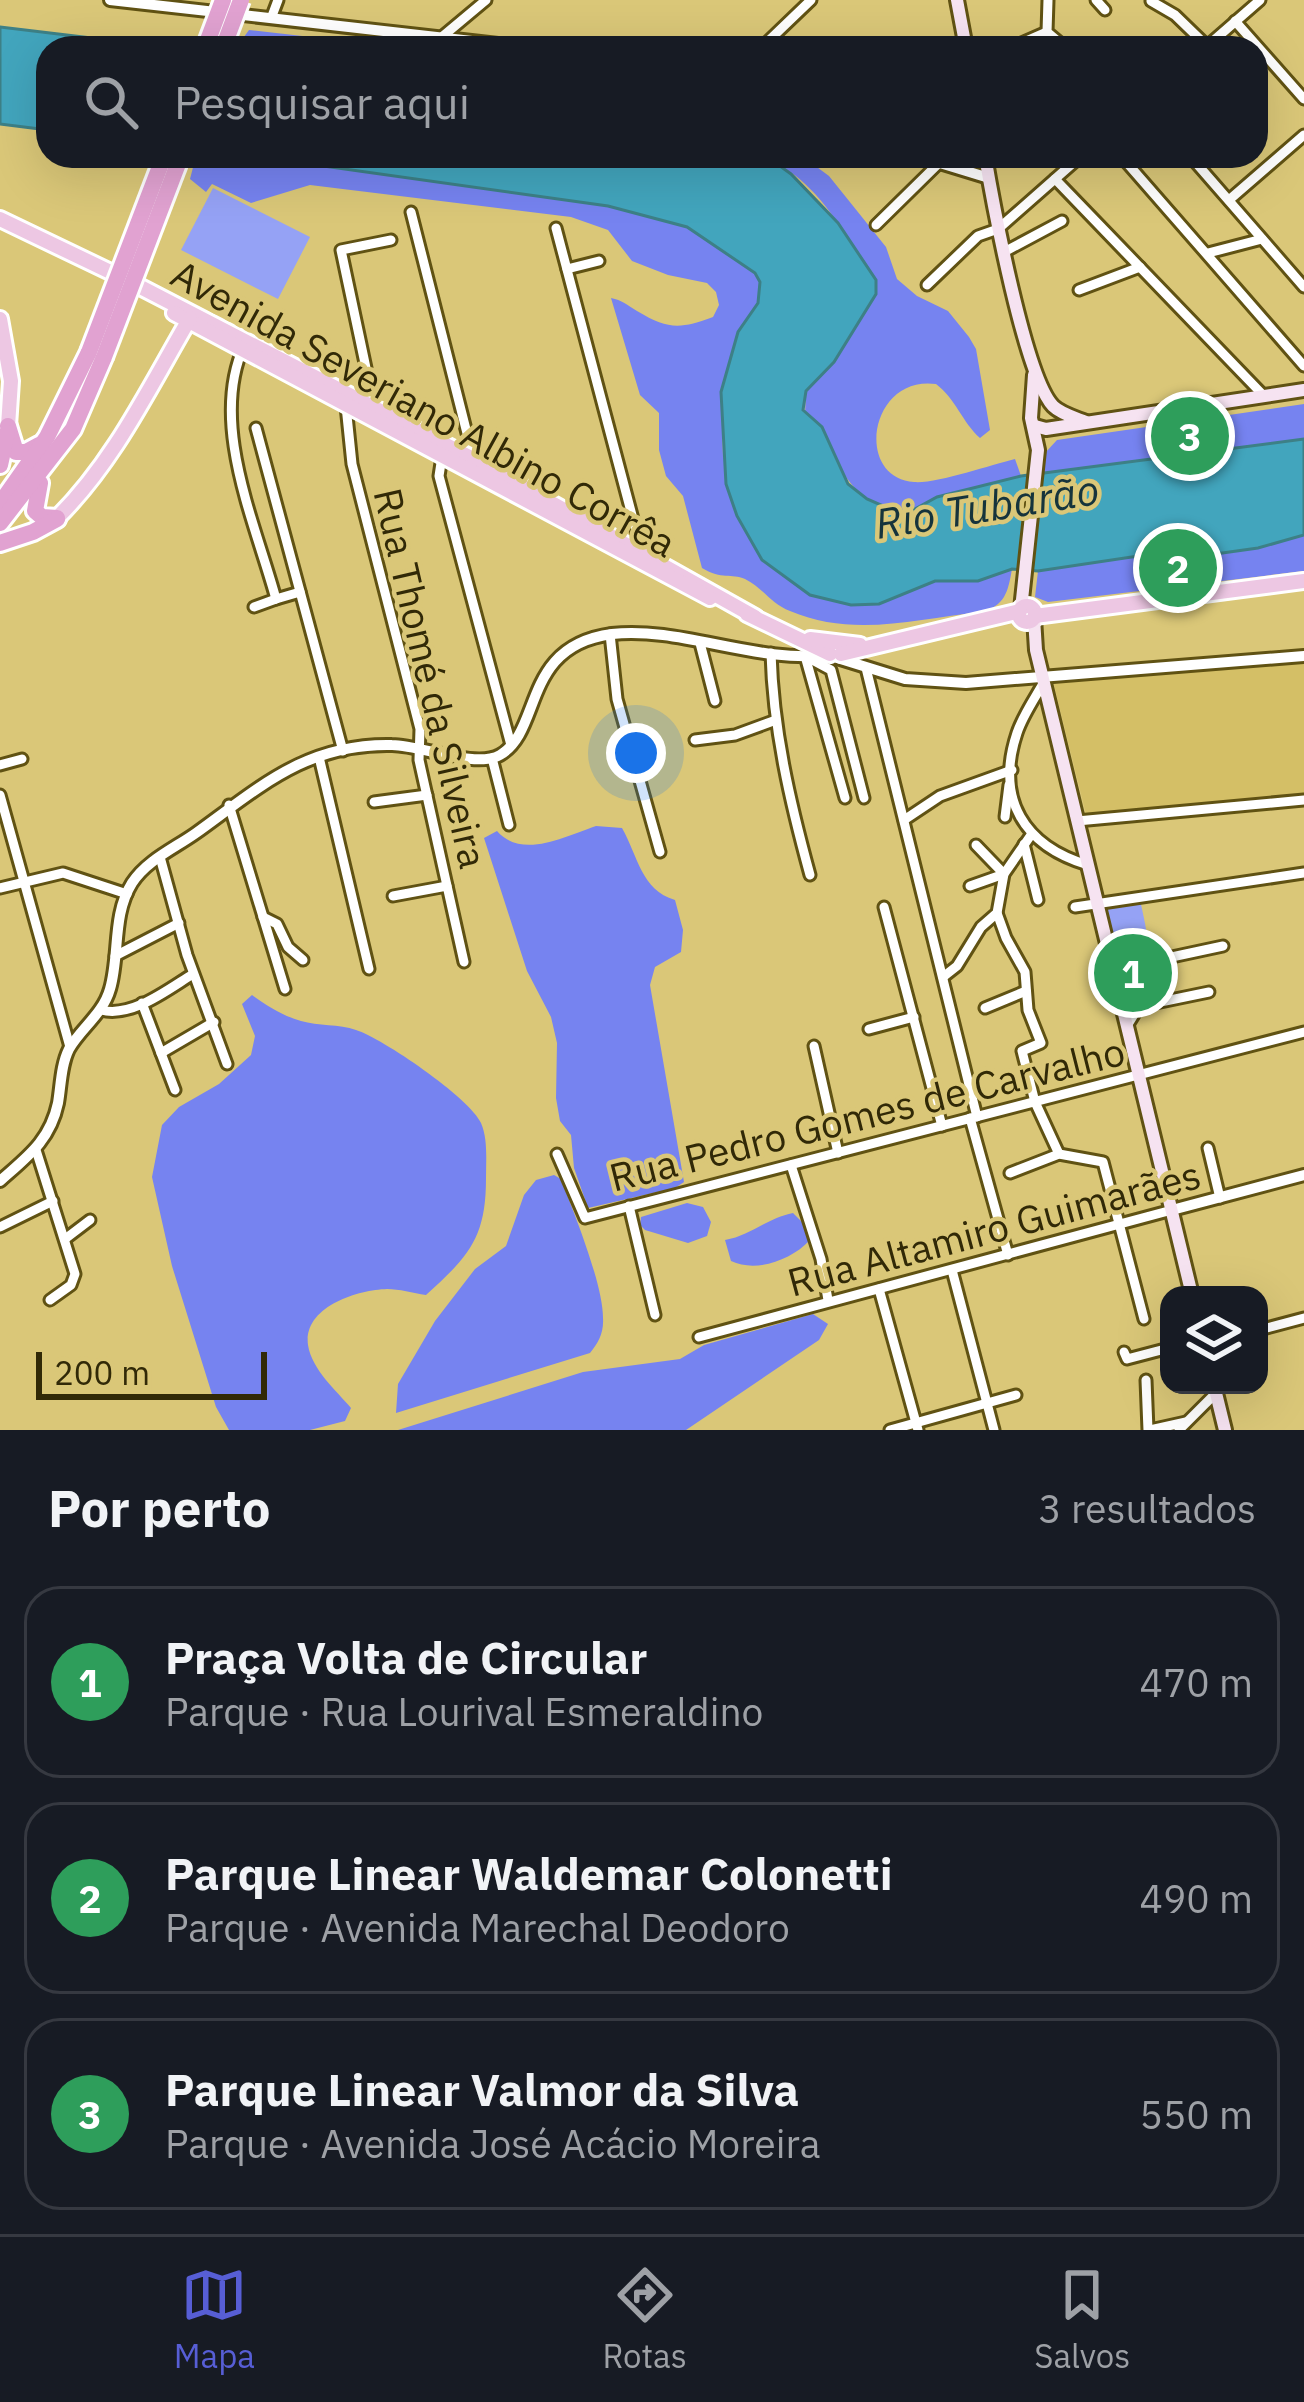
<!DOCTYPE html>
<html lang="pt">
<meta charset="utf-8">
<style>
:root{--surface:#171b24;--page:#242831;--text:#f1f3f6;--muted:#9ea1a6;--line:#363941;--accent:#575ed5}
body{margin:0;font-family:"IBM Plex Sans",sans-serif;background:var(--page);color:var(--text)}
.controls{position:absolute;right:36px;bottom:36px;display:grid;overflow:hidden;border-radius:24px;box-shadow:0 12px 48px #0002}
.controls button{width:108px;height:108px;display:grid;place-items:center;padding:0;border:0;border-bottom:3px solid var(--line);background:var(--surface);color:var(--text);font:60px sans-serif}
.scale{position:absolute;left:36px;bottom:30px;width:231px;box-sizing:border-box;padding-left:12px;border:6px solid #312907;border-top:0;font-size:33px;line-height:42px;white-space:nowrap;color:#312907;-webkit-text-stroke:9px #dac778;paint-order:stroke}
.you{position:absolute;left:636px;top:753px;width:42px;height:42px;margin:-30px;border:9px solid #fff;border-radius:50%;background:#1a73e8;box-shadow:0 0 0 18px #1a73e833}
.badge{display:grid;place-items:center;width:78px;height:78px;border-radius:50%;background:var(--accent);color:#fff;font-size:39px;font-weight:700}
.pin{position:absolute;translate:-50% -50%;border:6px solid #fff;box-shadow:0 3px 12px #0006}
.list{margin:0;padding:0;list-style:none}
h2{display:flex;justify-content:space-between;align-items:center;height:156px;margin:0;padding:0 48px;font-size:51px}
h2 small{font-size:39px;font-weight:400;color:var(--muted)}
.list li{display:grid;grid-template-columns:78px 1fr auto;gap:36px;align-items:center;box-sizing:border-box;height:192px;margin:0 24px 24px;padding:0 24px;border:3px solid var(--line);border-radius:36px}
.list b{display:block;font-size:45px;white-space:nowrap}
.list p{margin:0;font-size:39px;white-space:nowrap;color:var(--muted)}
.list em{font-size:39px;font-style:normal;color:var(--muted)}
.icon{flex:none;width:66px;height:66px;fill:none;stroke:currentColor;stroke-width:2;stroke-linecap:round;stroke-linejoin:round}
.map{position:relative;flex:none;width:1304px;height:1430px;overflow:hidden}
.search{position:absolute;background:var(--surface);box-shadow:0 12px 48px #0002;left:36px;right:36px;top:36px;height:132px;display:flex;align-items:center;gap:30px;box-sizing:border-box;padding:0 42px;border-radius:36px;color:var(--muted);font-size:45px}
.sheet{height:804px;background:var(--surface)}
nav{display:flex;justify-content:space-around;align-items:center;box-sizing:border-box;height:168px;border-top:3px solid var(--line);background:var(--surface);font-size:33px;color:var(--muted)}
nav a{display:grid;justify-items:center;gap:6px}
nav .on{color:var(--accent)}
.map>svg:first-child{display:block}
.built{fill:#d4bf66}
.green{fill:#95a2f5}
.forest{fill:#7683f0}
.water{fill:#42a5bd;stroke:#3d8086;stroke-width:3}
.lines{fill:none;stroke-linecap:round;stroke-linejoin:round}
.minor-casing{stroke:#605213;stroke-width:15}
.tertiary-casing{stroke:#605213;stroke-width:16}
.secondary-casing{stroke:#605213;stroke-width:18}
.primary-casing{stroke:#fff;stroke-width:20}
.motorway-casing{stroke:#fff;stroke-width:22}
.minor{stroke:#fff;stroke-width:9}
.tertiary{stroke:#fff;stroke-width:10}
.secondary{stroke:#f6e3f1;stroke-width:12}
.primary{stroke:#edc7e3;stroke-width:14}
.motorway{stroke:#e1a2d1;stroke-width:16}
.motorway-bridge-casing{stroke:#fff;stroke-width:22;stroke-linecap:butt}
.motorway-bridge{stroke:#e1a2d1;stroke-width:16}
.labels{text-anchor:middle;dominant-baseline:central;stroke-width:9;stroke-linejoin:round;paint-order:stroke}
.street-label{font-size:39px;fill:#312907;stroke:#dac778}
.water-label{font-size:42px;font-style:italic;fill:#16343c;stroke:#dac778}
</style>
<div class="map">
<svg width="1304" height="1430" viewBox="0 0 1304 1430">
<rect width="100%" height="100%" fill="#dac778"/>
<path class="built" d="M1304,662V796L1086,814L1053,681Z"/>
<g class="green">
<path d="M213,188L310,237L278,299L181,250Z"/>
<path d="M1140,900C1151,948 1154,970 1130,1015L1103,905Z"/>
</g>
<g class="forest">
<path d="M249,30L373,44L383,48H236Z"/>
<path d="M196,156H252L608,206L687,227L755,273L760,282L758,303L738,332L721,392L723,457L810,595L851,605L879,604L935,581H978L1012,569C1008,592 1005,606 981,612C916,619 853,638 790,611C771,604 762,587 745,579C731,573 722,580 702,568L683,496L666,476L659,450V413L640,395L611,298C622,300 627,305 637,311C669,330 680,329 713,317L719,305L716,292L707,283L668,275L632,261L608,230L571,217L310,185L251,203L212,184L206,192L190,179Z"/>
<path d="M747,156H802L829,176L886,247L897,279L917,296L948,311L969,337L976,349L990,430L980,438C962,422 956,399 936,384C869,375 854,478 914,482C936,484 990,465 1015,459L1021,476L937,497L904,515C853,506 835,461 814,419L805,414L806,391L834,362L876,294C858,252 825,192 784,168C773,162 759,160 747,156Z"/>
<path d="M1304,404V439L1041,473L1045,453L1057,440Z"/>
<path d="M1304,535V571L1048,602L1035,597L1038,571L1145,555L1201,556L1258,548Z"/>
<path d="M596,826L622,828C638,856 641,890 675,900L683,930L681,952L655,967L650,985L684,1182L675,1188L588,1208L574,1168L571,1135L560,1121L556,1098L557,1043L551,1017L527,971L484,838L497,831C522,860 566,836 596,826Z"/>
<path d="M252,995C266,1005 283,1016 301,1021C318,1026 339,1024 356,1030C382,1038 470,1098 481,1123C488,1139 486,1160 486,1178C486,1238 469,1256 426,1295C413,1293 399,1289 387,1289C357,1290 303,1307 308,1345C312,1370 336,1390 351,1408L345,1421L310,1430H229L216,1407L172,1266L152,1177L162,1125L179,1107L219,1084L251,1055L255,1036L242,1004Z"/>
<path d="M554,1175L561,1179C574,1213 603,1284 603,1318C604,1333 598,1343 590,1353L396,1413L398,1384L435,1321L475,1269L506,1246L524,1195L536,1180Z"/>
<path d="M687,1203L703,1207L711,1222L707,1236L688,1243L645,1230L640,1225L641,1217Z"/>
<path d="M793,1213L804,1224L809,1241C791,1260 756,1273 731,1261L725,1240C750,1236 767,1218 793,1213Z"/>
<path d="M813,1314L828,1324L819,1340L686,1430H398L583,1372L680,1359L704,1345Z"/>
</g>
<g class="water">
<path d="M0,27L175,48H48V130L0,124Z"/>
<path d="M252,156H746L780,166L791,174L838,223L876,280V294L834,362L806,391L803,410L822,427L848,484L867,499L904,515L937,497L1021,476L1304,439V535L1258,548L1201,556L1145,555L1038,571L1012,569L978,581H935L879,604L851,605L810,595L762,560L737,516L726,484L721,392L738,332L758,303L760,282L755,273L687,227L608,206Z"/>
</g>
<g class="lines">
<defs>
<g id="minor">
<path d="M1048,0L1047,32L1066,48"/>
<path d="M1096,0L1105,10"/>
<path d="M1151,1L1175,15L1207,46"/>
<path d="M272,16L278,0"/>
<path d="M1235,21L1304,99"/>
<path d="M443,36L486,0"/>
<path d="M761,48L811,0"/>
<path d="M941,48L965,44"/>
<path d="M1010,48L1047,32"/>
<path d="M1205,48L1260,0"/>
<path d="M1121,156L1304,366"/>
<path d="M1190,156L1304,287"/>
<path d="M1055,179L1264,396"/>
<path d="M1229,200L1304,135"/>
<path d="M411,212L473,457"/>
<path d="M876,225L939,163"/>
<path d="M556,228L642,553"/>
<path d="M1004,252L1062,221"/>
<path d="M1208,253L1262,239"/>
<path d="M567,269L599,261"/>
<path d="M927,285L978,236L998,229L1081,156"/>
<path d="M1079,290L1140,267"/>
<path d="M244,346C209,423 255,522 276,599L300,592"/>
<path d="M369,405L366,368L341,250L391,240"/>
<path d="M346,406L352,464L420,729L419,760L464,962"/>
<path d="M256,428L343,751"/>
<path d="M443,450L439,476L511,745"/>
<path d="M254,607L276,599"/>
<path d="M610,634L617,699L660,852"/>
<path d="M700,643L715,701"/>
<path d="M771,653C773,729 790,802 810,875"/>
<path d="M805,656L831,670L864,798"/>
<path d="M805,656L845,798"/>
<path d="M866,668L977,1117"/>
<path d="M1044,682C1035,698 1023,715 1017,733C995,799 1024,846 1088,865"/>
<path d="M695,740L735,735L776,720"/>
<path d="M319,757L369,969"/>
<path d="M492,758L509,825"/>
<path d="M0,765L22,759"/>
<path d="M0,795L70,1047"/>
<path d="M374,802L427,795"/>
<path d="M229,805L285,989"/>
<path d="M1005,817L1009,785"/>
<path d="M904,820L940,796L1012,770"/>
<path d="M1077,821L1304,800"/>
<path d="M1024,844L1038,900"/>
<path d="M160,857L187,955L227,1064"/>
<path d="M970,886L1004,874L976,845"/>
<path d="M0,888L63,873L127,894"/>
<path d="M393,896L447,886"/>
<path d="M884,907L942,1126"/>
<path d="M1075,907L1304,873"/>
<path d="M997,913L1006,938L1025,972L1028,1010L1041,1043L1022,1051L1035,1102L1059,1154"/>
<path d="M263,917L277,924L288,947L303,960"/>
<path d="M115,956L179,923"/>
<path d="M943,977L957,966L981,927L997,913L1004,874L1031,835"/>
<path d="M142,1003L175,1090"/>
<path d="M1141,1006L1209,992"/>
<path d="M985,1008L1026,991"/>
<path d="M101,1010C132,1018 167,990 193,974"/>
<path d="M1127,1026L1145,997L1153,961L1223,946"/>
<path d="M869,1029L914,1017"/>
<path d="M814,1046L838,1153"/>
<path d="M161,1053L214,1022"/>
<path d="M970,1118L1008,1255"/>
<path d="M1208,1148L1220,1198"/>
<path d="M36,1150L75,1274L71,1285L50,1300"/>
<path d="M557,1154L585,1218L1304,1032"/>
<path d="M791,1165L821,1259L828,1300"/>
<path d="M1010,1173L1059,1154L1103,1162L1144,1319"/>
<path d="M629,1206L655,1315"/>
<path d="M0,1227L53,1201"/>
<path d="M65,1239L90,1220"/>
<path d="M952,1270L994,1430"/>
<path d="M879,1289L918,1430"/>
<path d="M1259,1330L1304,1318"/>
<path d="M699,1337L1172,1210"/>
<path d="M1124,1352L1127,1359L1169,1348"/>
<path d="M1146,1380L1148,1430"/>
<path d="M890,1430L1016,1395"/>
<path d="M1150,1430L1186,1422"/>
<path d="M1179,1430L1216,1393"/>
</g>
<g id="tertiary">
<path d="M110,0L533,48"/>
<path d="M917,156L989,178"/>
<path d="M834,657L905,679L966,683L1304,656"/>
<path d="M0,1181C27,1157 50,1141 58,1103C61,1085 61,1065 69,1049C81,1028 103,1014 110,989C120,955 112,915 132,883C147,860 175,848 196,833C260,787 307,743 392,745C421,745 475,769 500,755C543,730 521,646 612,634C679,626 758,664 829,655"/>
<path d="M1172,1210L1304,1175"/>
</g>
<g id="secondary">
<path d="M957,0L966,48"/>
<path d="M985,156C993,203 1025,377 1053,406C1061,414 1076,418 1086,422"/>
<path d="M1035,426L1046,429L1304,390"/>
<path d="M1021,609L1038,450L1031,418L1034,375"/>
<path d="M1034,618L1036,650L1192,1295"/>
<path d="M1214,1385L1225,1430"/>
</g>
<g id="primary">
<path d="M0,219L125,279L473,459L755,617"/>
<path d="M174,313L710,598"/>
<path d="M0,319L11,381L8,426"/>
<path d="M57,518C114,462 150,386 190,318"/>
<circle cx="1027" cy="614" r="8"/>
<path d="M747,614L830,654"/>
<path d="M1035,616L1304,581"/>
<path d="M810,639L860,645"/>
<path d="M841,654L1020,611"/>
</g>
<g id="motorway">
<path d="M8,426L16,452H26L39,445"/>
<path d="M0,465L7,433"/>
<path d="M40,483L35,511L42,517L57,518"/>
<path d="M0,504L47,437L89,352"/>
<path d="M0,523L73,429L104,357"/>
<path d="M0,543L33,532L57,519"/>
</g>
</defs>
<use href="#minor" class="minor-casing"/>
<use href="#tertiary" class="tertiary-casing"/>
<use href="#secondary" class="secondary-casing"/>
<use href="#primary" class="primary-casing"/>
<use href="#motorway" class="motorway-casing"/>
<use href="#minor" class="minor"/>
<use href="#tertiary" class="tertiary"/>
<use href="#secondary" class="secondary"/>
<use href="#primary" class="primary"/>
<use href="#motorway" class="motorway"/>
<defs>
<g id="motorway-bridge">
<path d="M205,48L223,0"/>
<path d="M223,48L241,0"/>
<path d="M89,352L164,156"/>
<path d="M104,357L181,156"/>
</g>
</defs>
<use href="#motorway-bridge" class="motorway-bridge-casing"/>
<use href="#motorway-bridge" class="motorway-bridge"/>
</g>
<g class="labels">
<g class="street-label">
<text transform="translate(424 408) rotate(29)">Avenida Severiano Albino Corrêa</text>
<text transform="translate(431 678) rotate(77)">Rua Thomé da Silveira</text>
<text transform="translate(867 1114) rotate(-14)">Rua Pedro Gomes de Carvalho</text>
<text transform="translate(994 1228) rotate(-15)">Rua Altamiro Guimarães</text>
</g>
<g class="water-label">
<text transform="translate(987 506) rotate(-9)">Rio Tubarão</text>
</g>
</g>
</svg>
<div class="controls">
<button><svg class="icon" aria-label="layers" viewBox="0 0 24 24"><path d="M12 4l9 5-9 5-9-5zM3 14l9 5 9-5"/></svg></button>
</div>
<div class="scale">200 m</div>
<div class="you"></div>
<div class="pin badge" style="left:1133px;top:973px;background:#2e9e5b">1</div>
<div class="pin badge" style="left:1178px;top:568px;background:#2e9e5b">2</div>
<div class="pin badge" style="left:1190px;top:436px;background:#2e9e5b">3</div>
<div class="search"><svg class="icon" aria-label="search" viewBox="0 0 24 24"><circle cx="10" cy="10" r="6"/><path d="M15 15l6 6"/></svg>Pesquisar aqui</div>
</div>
<section class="sheet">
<h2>Por perto<small>3 resultados</small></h2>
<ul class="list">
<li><span class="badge" style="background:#2e9e5b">1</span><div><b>Praça Volta de Circular</b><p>Parque · Rua Lourival Esmeraldino</p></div><em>470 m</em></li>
<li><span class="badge" style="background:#2e9e5b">2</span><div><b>Parque Linear Waldemar Colonetti</b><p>Parque · Avenida Marechal Deodoro</p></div><em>490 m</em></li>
<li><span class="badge" style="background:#2e9e5b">3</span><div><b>Parque Linear Valmor da Silva</b><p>Parque · Avenida José Acácio Moreira</p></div><em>550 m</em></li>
</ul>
</section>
<nav>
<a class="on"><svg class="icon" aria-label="map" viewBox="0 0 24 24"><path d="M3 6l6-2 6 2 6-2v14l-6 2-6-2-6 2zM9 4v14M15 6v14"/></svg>Mapa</a>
<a><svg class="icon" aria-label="directions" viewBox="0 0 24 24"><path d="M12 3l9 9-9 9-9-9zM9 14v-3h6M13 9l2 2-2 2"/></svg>Rotas</a>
<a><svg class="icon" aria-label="saved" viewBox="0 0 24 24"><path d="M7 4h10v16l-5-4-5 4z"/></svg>Salvos</a>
</nav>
